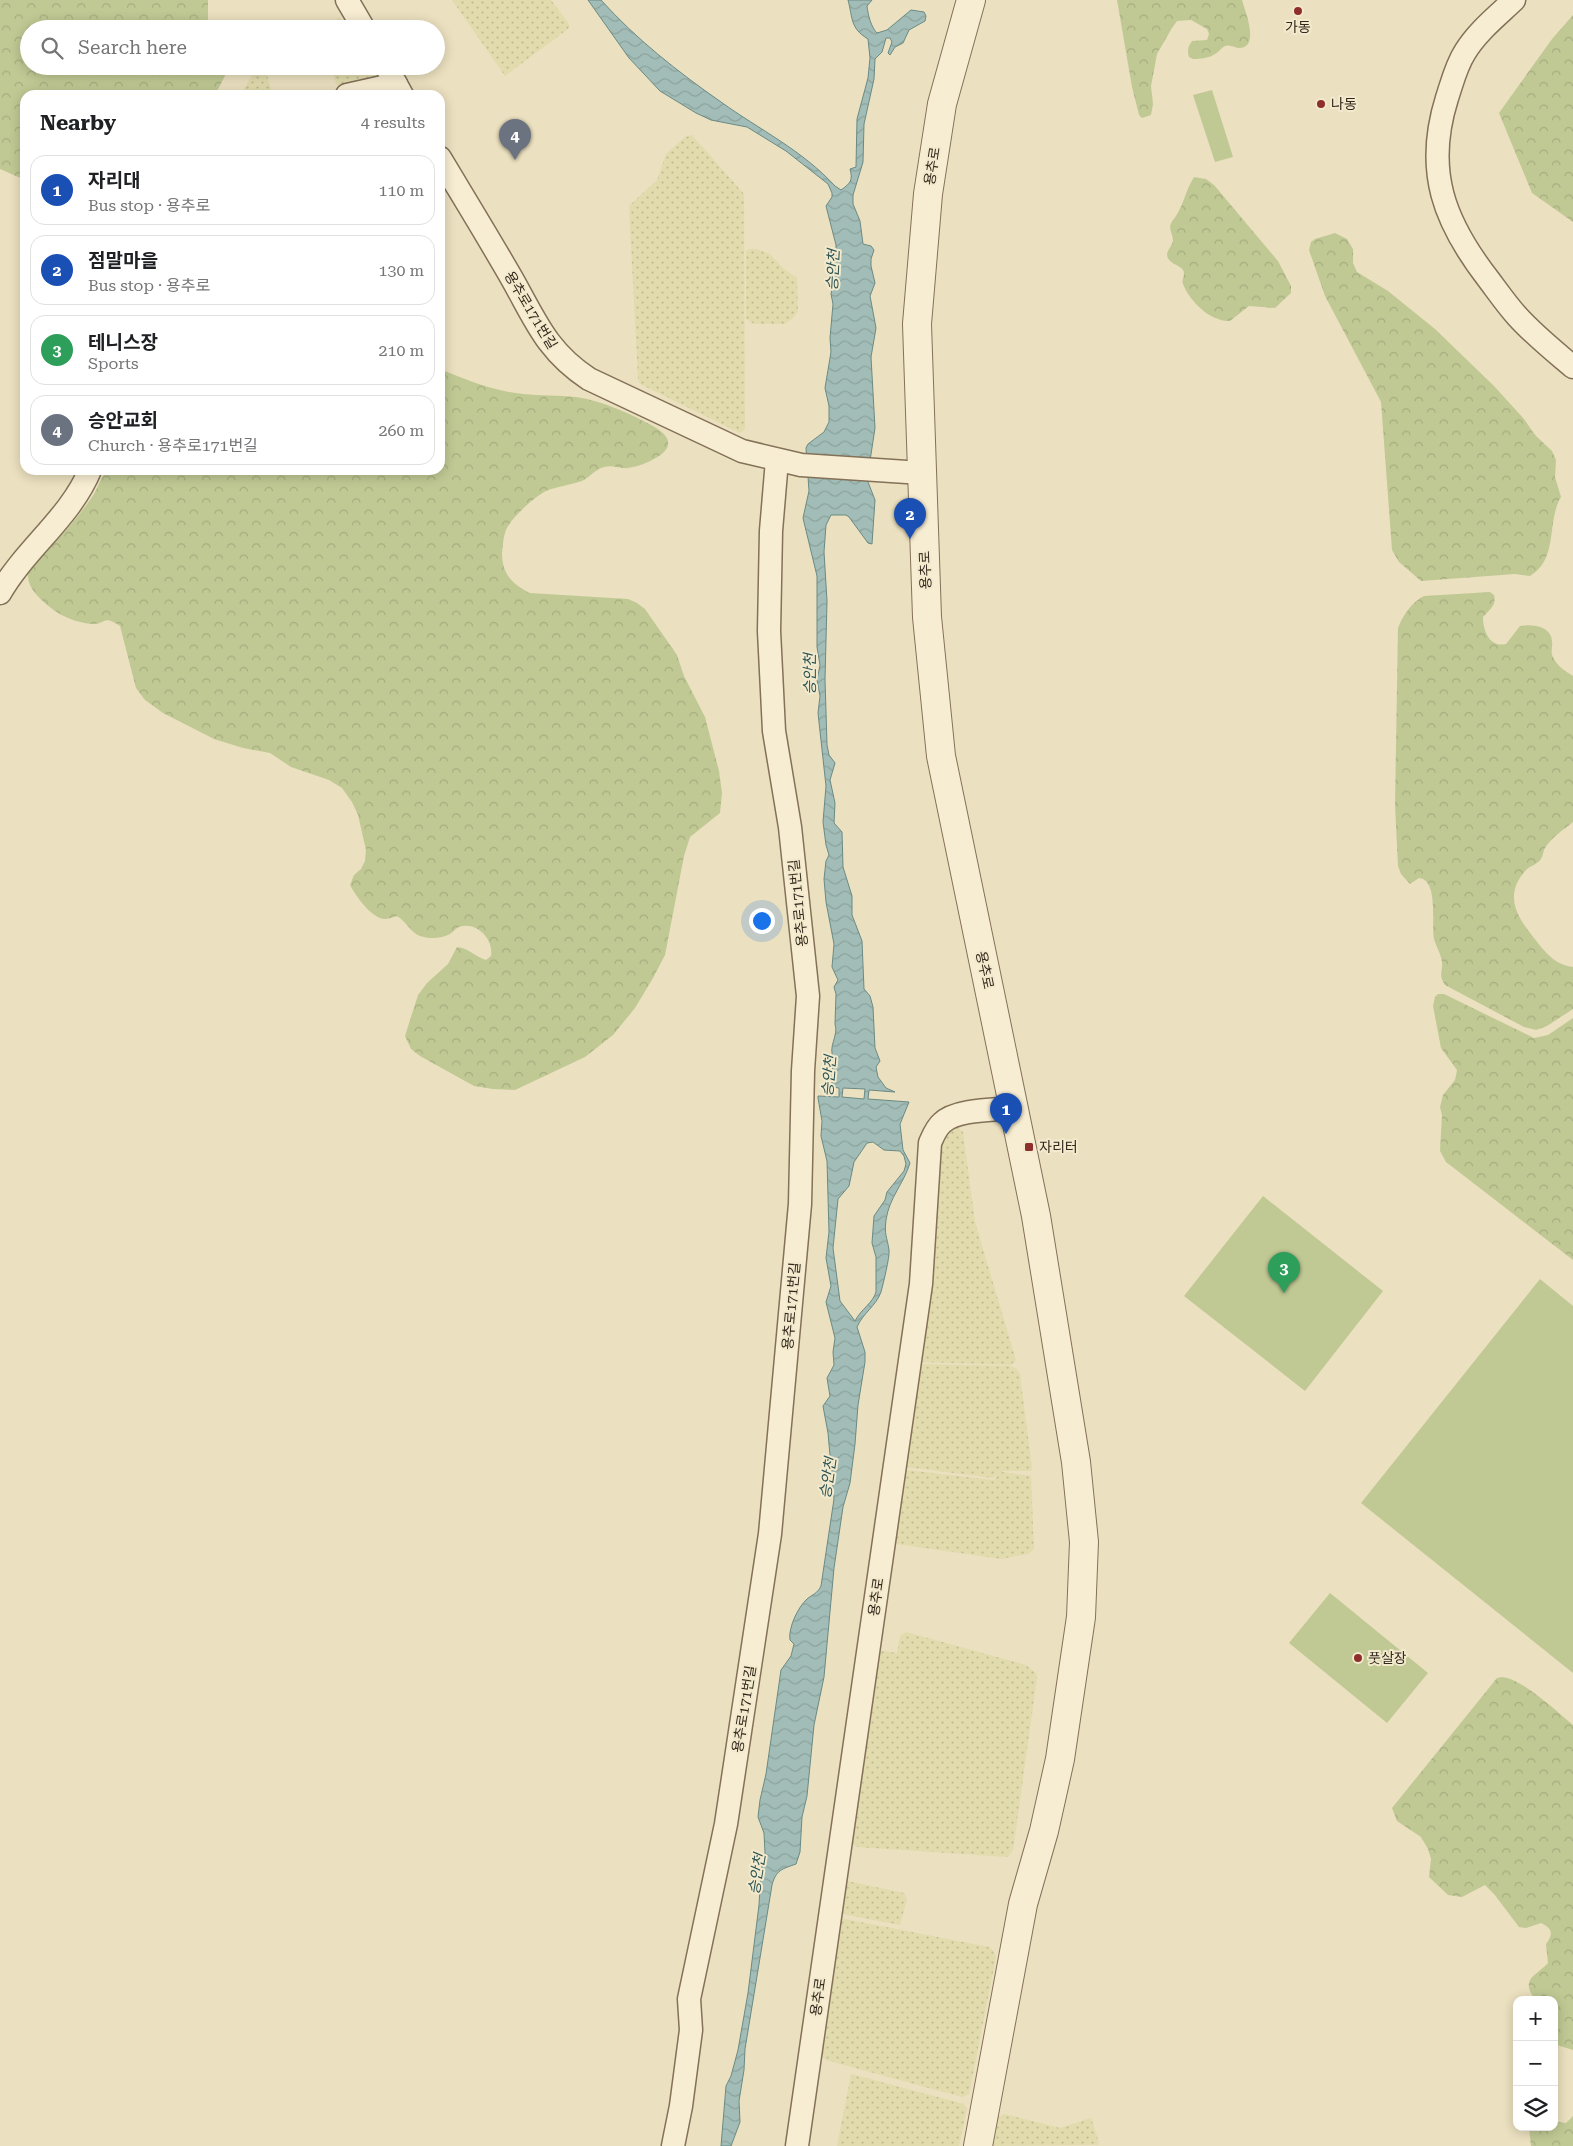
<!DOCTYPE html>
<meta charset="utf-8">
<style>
:root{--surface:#fff;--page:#f6f6f6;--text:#202124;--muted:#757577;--line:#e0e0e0;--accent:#0b8043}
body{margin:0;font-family:"Roboto Serif","Noto Sans KR",serif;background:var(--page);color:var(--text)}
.controls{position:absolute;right:15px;bottom:15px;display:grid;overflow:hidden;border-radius:10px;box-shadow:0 2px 12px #0003}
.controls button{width:45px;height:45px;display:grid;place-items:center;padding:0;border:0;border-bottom:1px solid var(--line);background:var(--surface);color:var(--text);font:25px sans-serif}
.you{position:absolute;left:761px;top:920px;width:18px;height:18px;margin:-12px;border:4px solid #fff;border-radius:50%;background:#1a73e8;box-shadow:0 0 0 8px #1a73e833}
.badge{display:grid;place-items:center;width:32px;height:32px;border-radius:50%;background:var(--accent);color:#fff;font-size:16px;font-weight:700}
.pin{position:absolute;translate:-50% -41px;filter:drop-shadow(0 1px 2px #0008)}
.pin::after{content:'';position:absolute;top:26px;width:18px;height:15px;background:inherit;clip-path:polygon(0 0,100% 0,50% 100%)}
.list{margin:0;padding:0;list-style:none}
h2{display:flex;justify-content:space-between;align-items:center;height:65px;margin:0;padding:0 20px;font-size:21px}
h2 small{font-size:16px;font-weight:400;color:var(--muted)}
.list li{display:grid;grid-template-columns:32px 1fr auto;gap:15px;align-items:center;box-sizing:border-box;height:70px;margin:0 10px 10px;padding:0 10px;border:1px solid var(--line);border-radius:15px}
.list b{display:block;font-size:19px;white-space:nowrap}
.list p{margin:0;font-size:16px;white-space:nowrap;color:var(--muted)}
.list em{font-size:16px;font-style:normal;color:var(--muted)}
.icon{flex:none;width:28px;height:28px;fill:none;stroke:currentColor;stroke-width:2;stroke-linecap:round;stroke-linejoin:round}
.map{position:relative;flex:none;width:1573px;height:2146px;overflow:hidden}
.search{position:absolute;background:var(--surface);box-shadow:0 2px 12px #0003;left:20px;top:20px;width:425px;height:55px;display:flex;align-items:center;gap:12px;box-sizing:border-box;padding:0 18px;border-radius:28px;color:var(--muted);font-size:19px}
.panel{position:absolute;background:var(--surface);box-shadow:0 2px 12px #0003;left:20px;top:90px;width:425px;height:385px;border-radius:15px}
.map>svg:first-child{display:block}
.farmland{fill:url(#farmland-dots)}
.forest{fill:url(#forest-crowns)}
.park{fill:#c0c994}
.water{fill:url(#water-waves);stroke:#6a8a84;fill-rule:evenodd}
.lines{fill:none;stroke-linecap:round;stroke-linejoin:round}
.minor-casing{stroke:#837158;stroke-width:25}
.tertiary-casing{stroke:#837158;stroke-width:30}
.minor{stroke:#f7edd2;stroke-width:22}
.tertiary{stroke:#f7edd2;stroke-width:28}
.poi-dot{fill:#8f2f2b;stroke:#f3eace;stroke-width:2}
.labels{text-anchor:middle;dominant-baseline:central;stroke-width:4;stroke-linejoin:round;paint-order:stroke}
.poi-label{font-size:14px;fill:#33281c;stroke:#f3eace;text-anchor:start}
.street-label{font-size:14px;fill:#33281c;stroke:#f3eace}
.water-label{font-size:15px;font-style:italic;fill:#2c5352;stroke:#f3eace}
</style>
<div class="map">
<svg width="1573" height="2146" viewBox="0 0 1573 2146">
<defs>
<pattern id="farmland-dots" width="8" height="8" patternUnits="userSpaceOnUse" patternTransform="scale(1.25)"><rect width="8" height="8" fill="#e1dbad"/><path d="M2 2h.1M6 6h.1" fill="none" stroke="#c2bc94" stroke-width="1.8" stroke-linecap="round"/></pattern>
<pattern id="forest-crowns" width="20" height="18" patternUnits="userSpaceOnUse" patternTransform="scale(1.25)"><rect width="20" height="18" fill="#c0c994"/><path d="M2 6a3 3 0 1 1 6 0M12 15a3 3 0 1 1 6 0" fill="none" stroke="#a5ad7f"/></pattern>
<pattern id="water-waves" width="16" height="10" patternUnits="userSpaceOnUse" patternTransform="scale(1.25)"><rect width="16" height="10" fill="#a2bdb7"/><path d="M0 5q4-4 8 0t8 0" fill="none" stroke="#8ca29d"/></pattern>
</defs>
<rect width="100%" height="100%" fill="#ebe0bf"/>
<g class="farmland">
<path d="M452,0H551L569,24V27L568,29L505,76Z"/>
<path d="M339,18L344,21L349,29H321Z"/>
<path d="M264,66L273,95H241L256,67Z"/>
<path d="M331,66H371L376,77L341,88L336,84Z"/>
<path d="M692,135L744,194L745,429L740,433L640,384L638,379L629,206L657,180L666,154L685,137Z"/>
<path d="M748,249H756L770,254L783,268L797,278L798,311L793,318L785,324H754L746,319V252Z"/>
<path d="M955,1125L963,1132L975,1222L1016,1360L1011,1365L919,1362L940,1138Z"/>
<path d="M921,1364L1011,1366L1017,1369L1020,1374L1032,1469L1031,1471H1003L993,1478L906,1467L905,1465L918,1365Z"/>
<path d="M906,1470L994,1480L999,1473L1003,1472L1031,1476L1034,1549L1028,1554L1001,1559L897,1544L894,1541L903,1472Z"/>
<path d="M906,1632L1026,1665L1036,1673L1037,1678L1013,1850L1008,1857L857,1847L852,1844L851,1839L879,1650L897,1653L900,1636Z"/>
<path d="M847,1881L904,1893L907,1899L900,1925L842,1914L840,1911L844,1882Z"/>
<path d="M840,1918L989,1947L993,1951L996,1957L969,2094L962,2097L826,2060L820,2054Z"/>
<path d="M851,2074L964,2104L967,2109L959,2146H837Z"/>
<path d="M1004,2114L1060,2128L1091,2118L1099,2142L1098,2145L991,2146L998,2117Z"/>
</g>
<g class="forest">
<path d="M0,0H208V20L211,29H29V66H226L227,72L215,95H25V180L0,169Z"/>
<path d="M1117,0H1242C1245,11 1260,47 1240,48C1235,48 1230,44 1225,46C1221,48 1219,52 1215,54C1210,58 1200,59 1193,59L1189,57C1187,50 1188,47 1192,41L1207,40L1209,34L1207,29L1191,20L1177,21L1172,28L1157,54L1151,86L1153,104L1151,115L1142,118L1139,115L1132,87Z"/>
<path d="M1573,15V222L1532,193L1499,113L1552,39Z"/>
<path d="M1194,177L1206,179L1214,185L1278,261L1291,286V293L1275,308L1249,306L1230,321C1211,322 1190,302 1183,284C1181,279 1186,275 1183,270C1179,264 1168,264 1167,255C1167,250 1172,246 1173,241C1173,236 1170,231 1170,226C1171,222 1174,219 1176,216C1184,204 1186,189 1194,177Z"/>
<path d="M1335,233L1347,239L1353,249V263L1357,272L1388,291L1435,329L1494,386L1524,419L1535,435L1552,451L1556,460L1555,477L1561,497C1546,522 1559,559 1530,576L1515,574L1421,581L1399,562L1392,550L1381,402L1325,296L1309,250L1311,242L1315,239Z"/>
<path d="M440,369C467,380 493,391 523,394C540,396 558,395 576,397C603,401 629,413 653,426C674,438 673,450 652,460C645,464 630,469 623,468C616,467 611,465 604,467C596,469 590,477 582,481C571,485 558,486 546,491C534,497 511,518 506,530C503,538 503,545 502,553C502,574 512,584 530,593L628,599L637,603L645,609L677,655L684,676L705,717L719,771L722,793L720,813L690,837L684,856L665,955L653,978L635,1008L613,1035L585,1057L515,1090L493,1089L474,1086L420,1056L411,1049L405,1036L418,995L427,983L448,964L457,947C469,948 475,957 486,960L491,956C494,940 477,921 459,927C456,928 453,932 450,934C441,939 429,939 420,936C410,932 406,921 397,916C393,917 388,919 385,919C372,919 355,895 350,885L354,875L361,869L365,861L366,850L358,815L352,802L342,788L329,780L291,767L270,753L243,748L214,739L163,713L145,700L136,688L120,626C102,614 106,625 92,624C68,622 50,610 35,593C28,584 25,575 32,565C54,544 75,522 92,497C98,488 100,479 107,470H440Z"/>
<path d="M1490,592L1494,595C1497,605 1489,610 1483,617C1483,631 1490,648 1506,644L1520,626C1532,624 1551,626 1552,641C1553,646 1550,652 1553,657C1557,666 1565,671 1573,676V822C1563,830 1552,837 1545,848C1543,851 1543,856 1541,859C1538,864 1530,866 1526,870C1503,895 1517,917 1534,938C1545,952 1555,965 1573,967V1009L1547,1026L1536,1030L1524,1027L1445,985C1438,974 1443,972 1442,962C1441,954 1436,946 1434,939C1431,924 1439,880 1419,878L1410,884L1401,874L1398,866L1395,805L1398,628C1403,615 1412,602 1424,596Z"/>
<path d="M1438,994H1444L1534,1038L1548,1035L1573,1018V1260L1446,1162L1440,1151L1442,1115L1440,1107L1443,1095L1455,1080L1457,1070L1441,1048L1433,1006L1435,997Z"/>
<path d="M1502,1677C1523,1679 1556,1711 1573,1725V2050L1554,2044V2000H1535C1520,1978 1535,1977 1548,1963L1546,1944C1554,1934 1552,1928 1541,1923L1526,1928L1519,1927L1494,1894L1485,1885L1462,1897L1448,1895L1429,1877L1431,1859L1428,1849L1421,1837L1397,1821L1392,1808L1497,1678Z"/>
<path d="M1573,2116V2146H1531L1529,2127H1554V2121L1566,2123Z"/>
</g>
<g class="park">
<path d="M1212,90L1233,157L1215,162L1193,95Z"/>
<path d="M1263,1196L1383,1291L1305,1391L1184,1296Z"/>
<path d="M1540,1279L1573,1306V1673L1361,1503Z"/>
<path d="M1330,1593L1428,1673L1387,1723L1289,1643Z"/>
</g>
<path class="water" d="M588,0H601C636,39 678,72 721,102C760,130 802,150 835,186L841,190C851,183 853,180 850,169L856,167L857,119L868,78L870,58L868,39C850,28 853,19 848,0H872L867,6C868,15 871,27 877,33L887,30L911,10L924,12L926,16L925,21L909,30L903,43L895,47L890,55L888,53L892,42L890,38H886L882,52L875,59L874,79L864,124L863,162L853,195V204L860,221L863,244L871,246L874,250L871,259V266L875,283L870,296L876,328L871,357L875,428L868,474V482L875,500L872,544L868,543L849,517L846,515H831L826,525L824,552L827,601L825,679L827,745L829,755L835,763L830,780L835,803L834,823L842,832L843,867L852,896V915L862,941L864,989L870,996L873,1007L875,1048L880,1061L876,1067L878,1077L886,1088L895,1092L869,1090L868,1099L909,1102L900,1124L903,1150L910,1163C904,1183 889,1198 886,1220C884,1235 887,1236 889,1250C890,1257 883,1284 881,1292C876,1306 863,1313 857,1327L865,1352V1362L858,1405L855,1444L850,1483L843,1507L834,1568L824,1677L814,1725L807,1796L802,1817L800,1852L796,1864C782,1869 776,1870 772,1885L745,2049L744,2070L739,2101L740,2122L731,2146H721L726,2086L731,2076L738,2050L748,1993L759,1905L761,1871L765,1853L764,1833L758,1817L760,1800L766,1774L781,1670L791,1656L794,1644L790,1640C788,1628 798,1607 807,1599C813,1594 817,1594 821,1586L834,1499L828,1433L823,1406L830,1396L827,1378L834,1365L833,1352L835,1338L826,1302L831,1286L826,1258L829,1232L827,1161L821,1136L822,1121L818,1098V1096L839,1097V1088L832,1087C832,1081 832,1064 834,1059C827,1047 839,1036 835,1024L836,994L834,987L838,980L832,967L834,944L826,902L824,879L826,861L829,855L826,845L823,822L826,786L818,713L820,696L817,680L820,665L817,647V576L803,518L809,491L806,448L808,444L824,432L829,422V406L825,388L831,352L830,338L833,304L831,294L834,280L833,266L836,255V245L826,206L832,197V193L828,184L786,151L747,127L711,120L696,113L660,91L629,58ZM843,1088L865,1089L864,1099L842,1097ZM873,1142L884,1150L900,1151L904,1156L906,1164L904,1171L887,1192L885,1200L874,1216L872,1243L876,1257V1292C873,1303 861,1309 855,1321L840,1301L833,1248L838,1199L849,1186L854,1162L867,1143Z"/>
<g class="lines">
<defs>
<g id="minor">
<path d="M347,0L364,29"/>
<path d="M1514,0C1497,16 1477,32 1465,52C1456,66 1452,83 1447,98C1424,171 1444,222 1489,280C1498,292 1507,305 1517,316C1534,335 1554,351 1573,367"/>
<path d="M386,66L402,95"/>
<path d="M347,95L396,84"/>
<path d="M440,158C464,198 488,237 511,277C535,319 546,351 589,379L742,451L801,465L922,473"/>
<path d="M0,593C26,548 70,518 90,470"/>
<path d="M673,2146L681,2106L691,2030L689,1999L726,1824L770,1534L800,1204L803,1071L808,996L790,827L774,731L769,631L771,531L777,460"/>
<path d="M797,2146L921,1284L930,1143C933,1136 936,1128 942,1123C956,1109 995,1110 1014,1108"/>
</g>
<path id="tertiary" d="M971,0L942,104L928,194L917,324L927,617L941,756L1036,1216L1076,1462L1084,1542L1081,1617L1060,1759L1044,1831L1023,1904L978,2146"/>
</defs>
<use href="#minor" class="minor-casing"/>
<use href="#tertiary" class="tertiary-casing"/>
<use href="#minor" class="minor"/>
<use href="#tertiary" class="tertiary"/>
</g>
<g class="poi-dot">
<circle cx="1298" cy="11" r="5"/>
<circle cx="1321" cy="104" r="5"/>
<rect x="1024" y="1142" width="10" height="10" rx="2.5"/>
<circle cx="1358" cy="1658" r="5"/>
</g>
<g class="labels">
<g class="poi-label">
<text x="1298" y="27" text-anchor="middle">가동</text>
<text x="1331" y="104">나동</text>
<text x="1039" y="1147">자리터</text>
<text x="1368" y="1658">풋살장</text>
</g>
<g class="street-label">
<text transform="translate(932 166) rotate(-81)">용추로</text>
<text transform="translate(531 310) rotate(59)">용추로171번길</text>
<text transform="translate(925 570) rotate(-92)">용추로</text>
<text transform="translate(798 903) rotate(-96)">용추로171번길</text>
<text transform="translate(985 970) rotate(78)">용추로</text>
<text transform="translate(791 1306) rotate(-85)">용추로171번길</text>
<text transform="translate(876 1597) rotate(-82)">용추로</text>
<text transform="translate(744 1709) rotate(-81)">용추로171번길</text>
<text transform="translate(818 1997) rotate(-82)">용추로</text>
</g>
<g class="water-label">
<text transform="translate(833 270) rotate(-87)">승안천</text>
<text transform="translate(810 674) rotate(-90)">승안천</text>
<text transform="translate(829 1076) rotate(-85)">승안천</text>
<text transform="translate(828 1478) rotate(-82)">승안천</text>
<text transform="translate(757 1874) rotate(-81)">승안천</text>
</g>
</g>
</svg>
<div class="controls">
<button>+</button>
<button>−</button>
<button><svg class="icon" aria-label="layers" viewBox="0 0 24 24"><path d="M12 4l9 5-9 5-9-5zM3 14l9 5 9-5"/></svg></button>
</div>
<div class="you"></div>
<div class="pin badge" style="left:1006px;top:1134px;background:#1a4fb4">1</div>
<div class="pin badge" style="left:910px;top:539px;background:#1a4fb4">2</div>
<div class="pin badge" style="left:1284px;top:1293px;background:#2e9e5b">3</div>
<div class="pin badge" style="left:515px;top:160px;background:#6b7280">4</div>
<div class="search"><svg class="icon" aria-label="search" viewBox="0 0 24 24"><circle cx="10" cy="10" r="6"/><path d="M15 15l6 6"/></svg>Search here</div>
<section class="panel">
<h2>Nearby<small>4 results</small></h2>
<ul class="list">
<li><span class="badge" style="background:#1a4fb4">1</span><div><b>자리대</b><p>Bus stop · 용추로</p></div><em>110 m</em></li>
<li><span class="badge" style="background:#1a4fb4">2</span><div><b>점말마을</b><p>Bus stop · 용추로</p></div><em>130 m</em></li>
<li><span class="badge" style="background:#2e9e5b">3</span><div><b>테니스장</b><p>Sports</p></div><em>210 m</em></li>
<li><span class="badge" style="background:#6b7280">4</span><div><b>승안교회</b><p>Church · 용추로171번길</p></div><em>260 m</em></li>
</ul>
</section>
</div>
